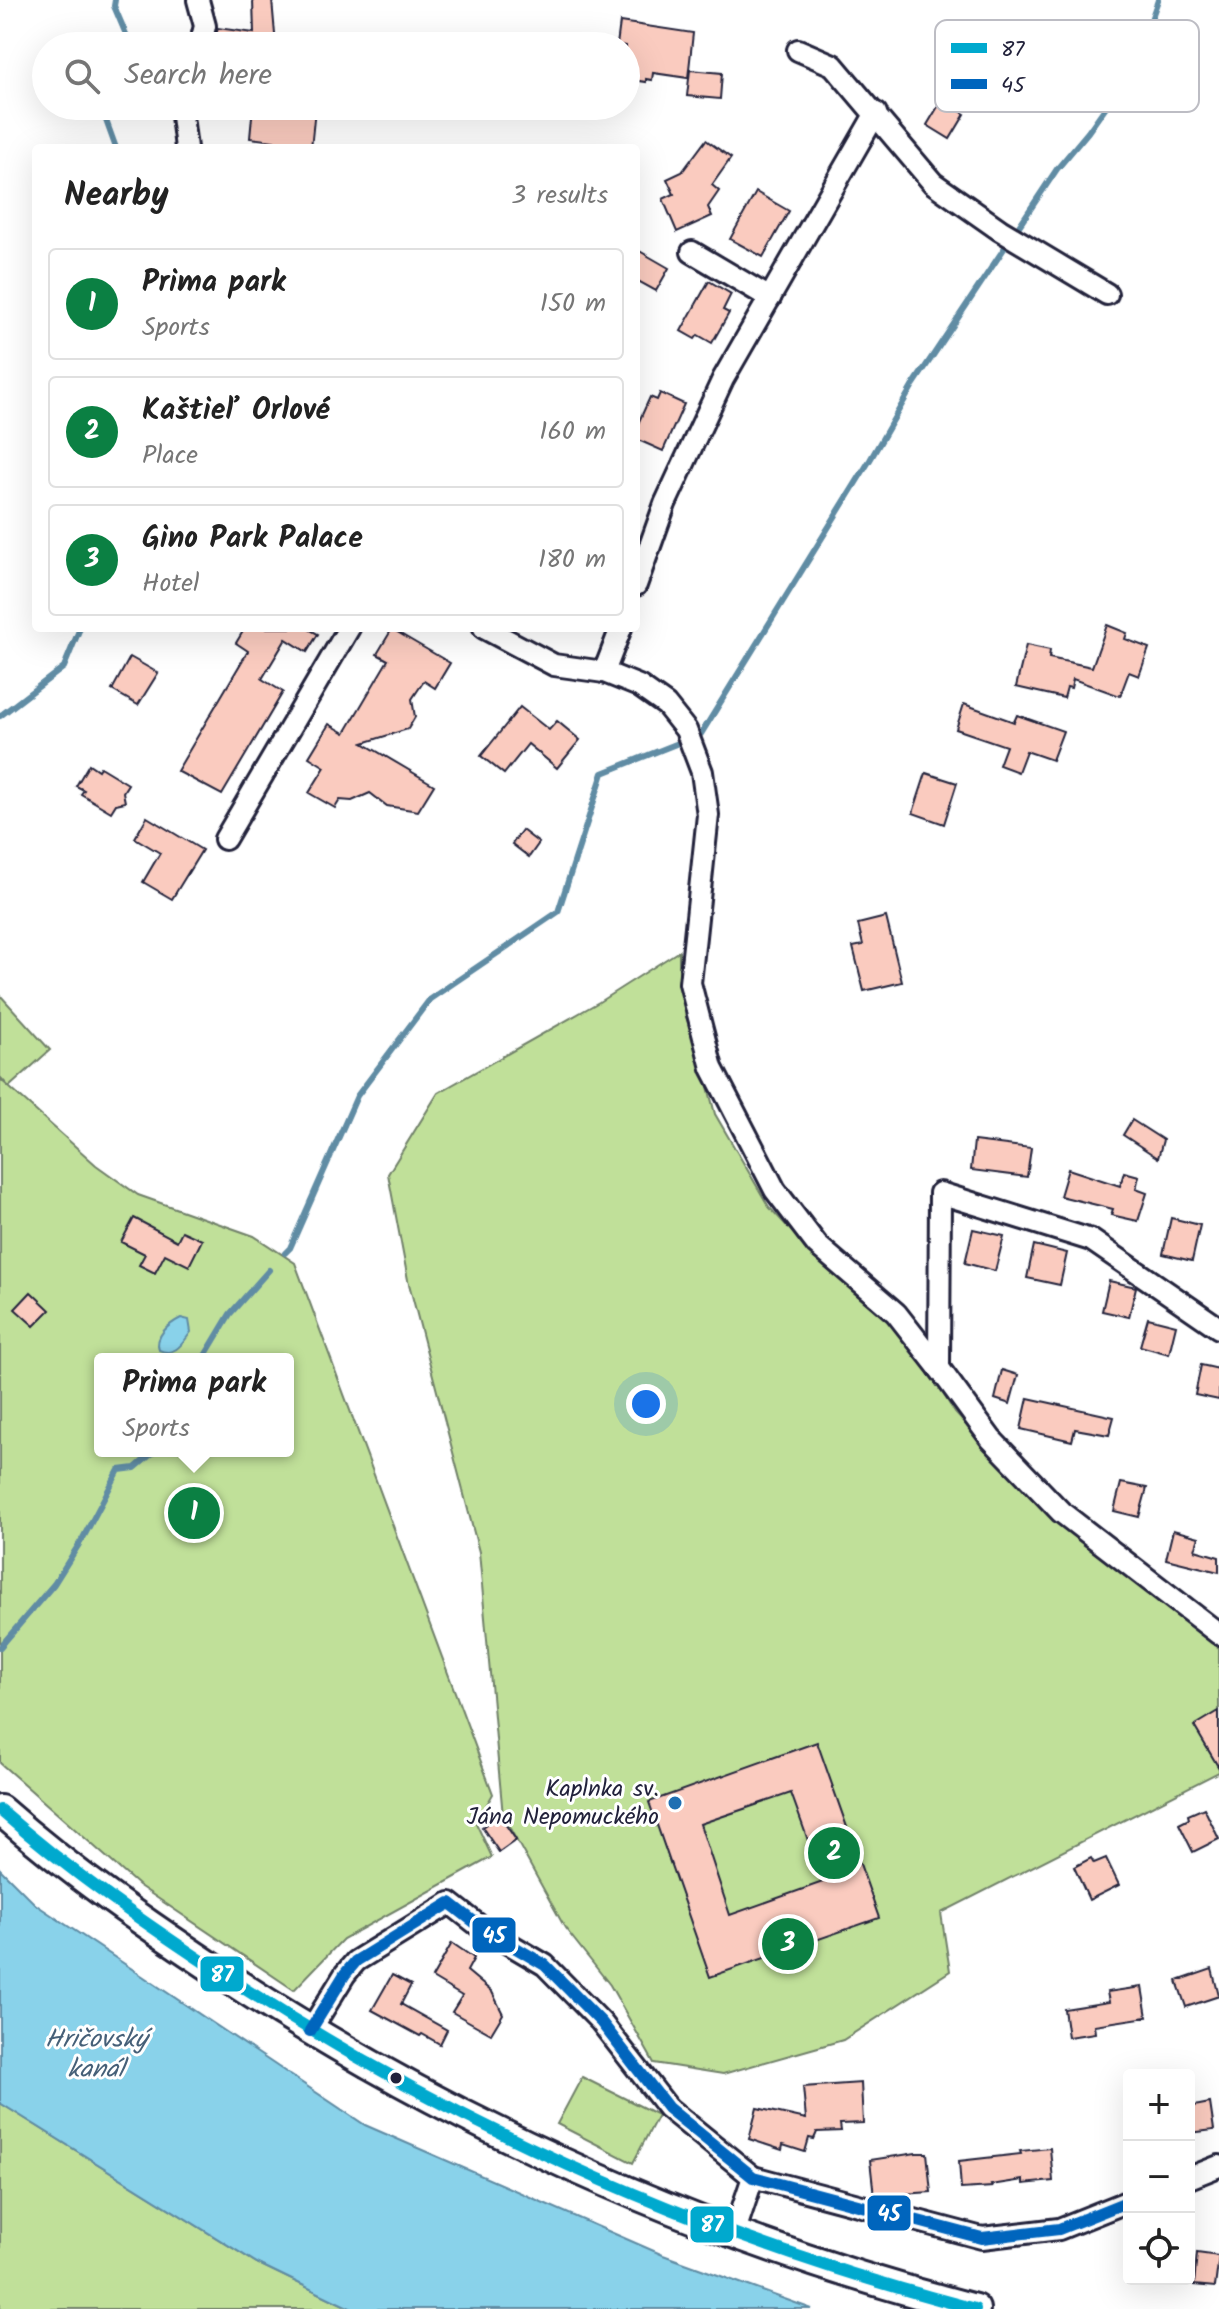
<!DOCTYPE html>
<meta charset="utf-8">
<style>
:root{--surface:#fff;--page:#f6f6f6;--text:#222;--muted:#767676;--line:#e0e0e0;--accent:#0b8043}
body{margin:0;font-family:Kalam,sans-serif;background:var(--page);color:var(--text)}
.controls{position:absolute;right:24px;bottom:24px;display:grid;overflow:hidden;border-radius:8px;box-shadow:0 8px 32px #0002}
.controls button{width:72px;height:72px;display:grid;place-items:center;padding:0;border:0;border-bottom:2px solid var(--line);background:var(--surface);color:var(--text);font:40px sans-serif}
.you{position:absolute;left:646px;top:1404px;width:28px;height:28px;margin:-20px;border:6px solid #fff;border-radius:50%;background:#1a73e8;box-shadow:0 0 0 12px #1a73e833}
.badge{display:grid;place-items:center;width:52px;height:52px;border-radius:50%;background:var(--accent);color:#fff;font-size:26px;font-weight:700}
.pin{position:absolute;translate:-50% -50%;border:4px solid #fff;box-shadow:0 2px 8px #0006}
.popup{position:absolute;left:94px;top:1353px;width:200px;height:104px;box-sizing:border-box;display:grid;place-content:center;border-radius:8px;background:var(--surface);filter:drop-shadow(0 2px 6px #0005);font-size:26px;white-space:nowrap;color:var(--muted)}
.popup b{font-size:30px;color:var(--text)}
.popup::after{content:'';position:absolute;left:50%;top:100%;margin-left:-16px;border:16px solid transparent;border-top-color:var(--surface)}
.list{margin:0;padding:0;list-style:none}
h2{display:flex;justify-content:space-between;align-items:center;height:104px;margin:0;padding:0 32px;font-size:34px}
h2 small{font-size:26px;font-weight:400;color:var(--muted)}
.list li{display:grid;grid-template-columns:52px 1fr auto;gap:24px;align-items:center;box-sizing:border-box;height:112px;margin:0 16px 16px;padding:0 16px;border:2px solid var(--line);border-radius:8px}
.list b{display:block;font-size:30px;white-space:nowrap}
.list p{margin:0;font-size:26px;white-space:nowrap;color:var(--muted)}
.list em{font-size:26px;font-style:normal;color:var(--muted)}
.icon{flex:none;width:44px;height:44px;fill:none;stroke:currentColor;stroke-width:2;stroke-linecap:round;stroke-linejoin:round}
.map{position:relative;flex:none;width:1219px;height:2309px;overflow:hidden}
.search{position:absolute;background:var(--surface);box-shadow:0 8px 32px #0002;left:32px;top:32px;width:608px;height:88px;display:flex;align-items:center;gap:20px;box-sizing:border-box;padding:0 28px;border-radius:44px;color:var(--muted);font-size:30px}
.panel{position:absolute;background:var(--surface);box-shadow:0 8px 32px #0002;left:32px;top:144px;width:608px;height:488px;border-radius:8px}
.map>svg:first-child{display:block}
.green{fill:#c0e099;stroke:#71816a;stroke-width:2;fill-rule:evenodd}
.water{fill:#89d2ea;stroke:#608ca4;stroke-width:2}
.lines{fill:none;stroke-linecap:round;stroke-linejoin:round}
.stream{stroke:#608ca4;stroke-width:6}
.building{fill:#facbbf;stroke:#22223b;stroke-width:2;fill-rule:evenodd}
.street-casing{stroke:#22223b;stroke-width:26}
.secondary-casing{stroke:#22223b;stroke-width:34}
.street{stroke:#fff;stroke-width:20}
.secondary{stroke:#fff;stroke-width:28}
.bus-1-casing{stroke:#fff;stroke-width:18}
.bus-2-casing{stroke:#fff;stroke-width:18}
.bus-1{stroke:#00a9ce;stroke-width:12}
.bus-2{stroke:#0065bd;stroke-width:12}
.poi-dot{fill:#1f6fb2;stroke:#fff;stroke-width:3}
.bus-dot{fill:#22223b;stroke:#fff;stroke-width:3}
.labels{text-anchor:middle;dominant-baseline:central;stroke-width:6;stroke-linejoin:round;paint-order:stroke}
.poi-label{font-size:24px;fill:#22223b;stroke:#fff;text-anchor:end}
.water-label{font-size:26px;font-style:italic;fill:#466078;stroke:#fff}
.key{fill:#fff;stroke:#bdbdc4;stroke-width:2}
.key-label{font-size:22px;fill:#22223b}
.line-badge{stroke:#fff;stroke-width:3}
.badge-label{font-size:22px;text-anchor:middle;font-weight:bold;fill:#fff}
</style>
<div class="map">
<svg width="1219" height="2309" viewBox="0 0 1219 2309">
<rect width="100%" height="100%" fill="#fff"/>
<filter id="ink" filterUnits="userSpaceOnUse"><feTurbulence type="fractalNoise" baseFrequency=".0125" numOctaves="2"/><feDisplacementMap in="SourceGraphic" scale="16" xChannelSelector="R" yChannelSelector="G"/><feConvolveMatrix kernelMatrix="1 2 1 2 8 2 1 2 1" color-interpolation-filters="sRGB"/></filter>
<g filter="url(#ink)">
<g class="green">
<path d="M679,951V980L686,1017L701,1059L715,1114L769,1207L798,1238L892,1322L919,1355L955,1413L1054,1520L1219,1648V1772L941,1913L950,1971L843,2040L723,2074L654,2063L610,1985L565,1928L503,1816L479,1552L408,1280L388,1174L438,1093L599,1002Z"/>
<path d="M0,995L50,1050L9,1087L0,1077Z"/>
<path d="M0,1079L96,1165L138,1195L254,1236L295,1263L493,1794L476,1823L492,1857L343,1939L294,1990L138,1885L0,1763ZM100,1359H288V1451H100Z"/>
<path d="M582,2077L658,2115L633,2163L557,2124Z"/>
<path d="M0,2103L257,2263L352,2309H0Z"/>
</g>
<g class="water">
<path d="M181,1318L189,1320L191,1332C182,1344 175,1357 159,1350C154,1336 169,1324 181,1318Z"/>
<path d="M0,1869L35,1904L365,2125L663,2255L812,2309H352L257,2263L0,2103Z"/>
</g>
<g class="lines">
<g class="stream">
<path d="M115,0L114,6L131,46"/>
<path d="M106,106L103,112L116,148"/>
<path d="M0,716L64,667L80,628"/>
<path d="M285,1253L290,1248L357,1096L430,999L558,912L603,773L701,734L870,460L912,387L1057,169L1088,132L1135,65L1158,0"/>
<path d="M203,1359L230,1314L269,1270"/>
<path d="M0,1647L54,1584L83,1538L119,1470L135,1468L155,1451"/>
</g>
</g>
<g class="building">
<path d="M253,0H272L276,46H213L218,28L254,33Z"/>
<path d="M620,22L693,33L688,78L653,73L652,80L646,79V82L626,79V46L617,45Z"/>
<path d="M690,70L722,73L720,99L687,96Z"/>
<path d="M942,100L965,114L950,139L927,125Z"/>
<path d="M253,106L315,109L311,148H273L274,141L250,138Z"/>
<path d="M706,140L731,158L712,185L719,191L708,207L712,216L677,232L663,199L674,194L667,179L682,172Z"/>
<path d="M756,192L789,211L763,257L730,239Z"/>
<path d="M636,249L669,268L656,291L636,280Z"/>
<path d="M709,281L731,294L723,310L729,313L712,343L698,335L695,339L681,331Z"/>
<path d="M660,393L684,404L663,451L636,439V428L650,397L657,400Z"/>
<path d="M1107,625L1127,633L1125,639L1149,648L1139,676L1129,672L1120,696L1073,679L1071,688L1067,687L1064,698L1016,687L1026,645L1050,650L1049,658L1092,667Z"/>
<path d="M245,628H307L318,634L307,652L286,639L262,679L283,692L222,795L177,771L248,651L236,643Z"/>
<path d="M392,629L450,663L435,688L424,681L412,699L415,717L408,729L363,743L434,785L418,811L387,806L370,793L352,801L340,800L335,808L309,793L325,767L309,757L329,724L345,733L388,660L377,654Z"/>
<path d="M130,657L158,673L138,705L112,690Z"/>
<path d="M964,704L1014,722L1017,715L1063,731L1052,760L1026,751L1018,772L999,765L1006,746L956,729Z"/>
<path d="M520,707L549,730L557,721L580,740L557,768L528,744L504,774L481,756Z"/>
<path d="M89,764L98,770L100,767L128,784L123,792L125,802L116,804L111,812L81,794L84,790L76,786Z"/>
<path d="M926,773L957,783L944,824L913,813Z"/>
<path d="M147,817L202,850L172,899L143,882L160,853L135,838Z"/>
<path d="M522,830L539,843L529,857L512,844Z"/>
<path d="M886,917L902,982L864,991L853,947L863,945L858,924Z"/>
<path d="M1132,1120L1163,1140L1158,1158L1123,1135Z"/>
<path d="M974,1141L1031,1148L1027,1177L971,1170Z"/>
<path d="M1068,1169L1120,1186L1124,1172L1139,1176L1136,1189L1147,1193L1138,1221L1111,1215L1113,1209L1060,1196Z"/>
<path d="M134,1218L177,1241L182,1231L202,1240L189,1266L165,1254L155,1273L139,1265L145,1254L121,1242Z"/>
<path d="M1171,1218L1200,1225L1192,1261L1163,1254Z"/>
<path d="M973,1229L1004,1236L995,1271L965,1263Z"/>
<path d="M1034,1245L1067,1253L1060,1285L1027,1278Z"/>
<path d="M1109,1281L1136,1287L1129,1317L1102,1311Z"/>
<path d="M31,1292L50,1310L34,1326L15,1309Z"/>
<path d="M1148,1318L1176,1325L1169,1354L1140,1346Z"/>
<path d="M1201,1365L1219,1369V1400L1195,1395Z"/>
<path d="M1002,1370L1018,1375L1010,1404L995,1399Z"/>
<path d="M1028,1398L1114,1417L1109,1435L1075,1429L1072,1441L1021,1429Z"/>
<path d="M1121,1483L1147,1488L1139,1517L1114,1511Z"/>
<path d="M1173,1530L1199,1537L1195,1550L1219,1557V1572L1166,1559Z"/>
<path d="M1219,1711V1768L1194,1726Z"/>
<path d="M817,1742L879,1918L710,1977L649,1802ZM791,1793L823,1882L730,1915L700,1824Z"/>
<path d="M1204,1808L1219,1839L1193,1852L1179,1824L1189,1819L1188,1815Z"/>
<path d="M499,1815L516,1840L499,1852L482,1827Z"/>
<path d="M1091,1858L1094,1863L1106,1858L1119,1885L1089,1900L1074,1867Z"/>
<path d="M452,1943L474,1958L467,1971L492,1992L503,2014L491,2034L452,2012L462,1996L432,1978Z"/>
<path d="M1212,1969L1219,1996L1186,2007L1177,1981Z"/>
<path d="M392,1975L411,1985L401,2004L447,2030L440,2044L422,2034L420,2036L372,2010Z"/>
<path d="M1142,1987L1147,2017L1094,2025L1095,2033L1068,2037L1064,2009L1109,2002L1107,1992Z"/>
<path d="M861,2083L863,2123L840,2124L841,2131L817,2132L814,2139L809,2138L805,2152L783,2145L782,2150L749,2139L757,2108L806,2119L803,2087Z"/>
<path d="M1210,2103L1214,2130L1189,2133V2107Z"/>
<path d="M1050,2148L1053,2181L1023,2184V2180L991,2185L992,2187L961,2189L959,2161L1021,2154L1020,2151Z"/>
<path d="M916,2153H927L931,2192L874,2196L870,2160Z"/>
<path d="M1197,2253L1219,2256L1215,2287L1194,2285Z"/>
</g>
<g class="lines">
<defs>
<g id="street">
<path d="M198,0L205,26L200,46"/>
<path d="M798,50L833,65L933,183L1000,230L1107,294"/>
<path d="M184,106L182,116L186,148"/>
<path d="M692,252L770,298"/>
<path d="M636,585L665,504L723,379L876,113"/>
<path d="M484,628L554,665L604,672L639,686L666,705L686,730L702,772L708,815L690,983L712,1068L775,1190L817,1245L896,1313L939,1368"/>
<path d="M604,672L621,628"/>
<path d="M225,839L349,628"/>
<path d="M1219,1328L1091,1240L940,1193L939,1368L991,1439L1061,1512L1219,1634"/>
<path d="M310,2031L345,1974L356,1961L450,1903L482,1928L545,1965L601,2022L668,2108L753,2177L982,2238L1059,2229L1129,2201"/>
<path d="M1189,2178L1219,2166"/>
<path d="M734,2234L753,2177"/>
</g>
<path id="secondary" d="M0,1810C73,1874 147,1925 228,1978C458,2128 709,2240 975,2309"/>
</defs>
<use href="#street" class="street-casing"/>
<use href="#secondary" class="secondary-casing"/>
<use href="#street" class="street"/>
<use href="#secondary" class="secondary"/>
<defs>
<path id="bus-1" d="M0,1810C73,1874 147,1925 228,1978C458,2128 709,2240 975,2309"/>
<path id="bus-2" d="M310,2031L345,1974L356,1961L450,1903L482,1928L545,1965L601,2022L668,2108L753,2177L982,2238L1059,2229L1129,2201"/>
</defs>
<use href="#bus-1" class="bus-1-casing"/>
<use href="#bus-2" class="bus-2-casing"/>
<use href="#bus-1" class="bus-1"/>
<use href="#bus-2" class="bus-2"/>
</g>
</g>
<circle class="poi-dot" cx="675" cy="1803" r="8"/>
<circle class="bus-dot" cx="396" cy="2078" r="7"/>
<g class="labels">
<g class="poi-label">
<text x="659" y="1789">Kaplnka sv.<tspan x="659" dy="28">Jána Nepomuckého</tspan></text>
</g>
<g class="water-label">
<text x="96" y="2040">Hričovský<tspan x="96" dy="30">kanál</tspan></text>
</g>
</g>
<rect x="935" y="20" width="264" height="92" rx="12" class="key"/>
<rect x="951" y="43" width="36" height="10" fill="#00a9ce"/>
<rect x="951" y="79" width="36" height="10" fill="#0065bd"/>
<g class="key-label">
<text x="1001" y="56">87</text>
<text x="1001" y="92">45</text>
</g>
<g class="line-badge">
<rect x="471" y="1916" width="46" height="38" rx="8" fill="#0065bd"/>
<rect x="199" y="1955" width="46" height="38" rx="8" fill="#00a9ce"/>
<rect x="866" y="2194" width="46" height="38" rx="8" fill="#0065bd"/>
<rect x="689" y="2205" width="46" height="39" rx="8" fill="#00a9ce"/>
</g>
<g class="badge-label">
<text x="494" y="1943">45</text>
<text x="222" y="1982">87</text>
<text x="889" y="2221">45</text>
<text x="712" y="2232">87</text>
</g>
</svg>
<div class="controls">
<button>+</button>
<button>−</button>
<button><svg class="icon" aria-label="locate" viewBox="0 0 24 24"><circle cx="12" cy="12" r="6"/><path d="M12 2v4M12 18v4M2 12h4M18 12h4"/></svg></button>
</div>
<div class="you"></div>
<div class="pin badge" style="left:194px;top:1513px">1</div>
<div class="popup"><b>Prima park</b>Sports</div>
<div class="pin badge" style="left:834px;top:1853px">2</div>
<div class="pin badge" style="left:788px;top:1944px">3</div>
<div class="search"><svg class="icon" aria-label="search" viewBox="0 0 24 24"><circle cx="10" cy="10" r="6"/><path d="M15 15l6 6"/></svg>Search here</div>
<section class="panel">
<h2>Nearby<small>3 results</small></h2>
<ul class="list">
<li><span class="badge">1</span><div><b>Prima park</b><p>Sports</p></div><em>150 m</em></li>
<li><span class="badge">2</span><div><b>Kaštieľ Orlové</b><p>Place</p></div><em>160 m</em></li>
<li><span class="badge">3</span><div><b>Gino Park Palace</b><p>Hotel</p></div><em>180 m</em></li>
</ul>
</section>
</div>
